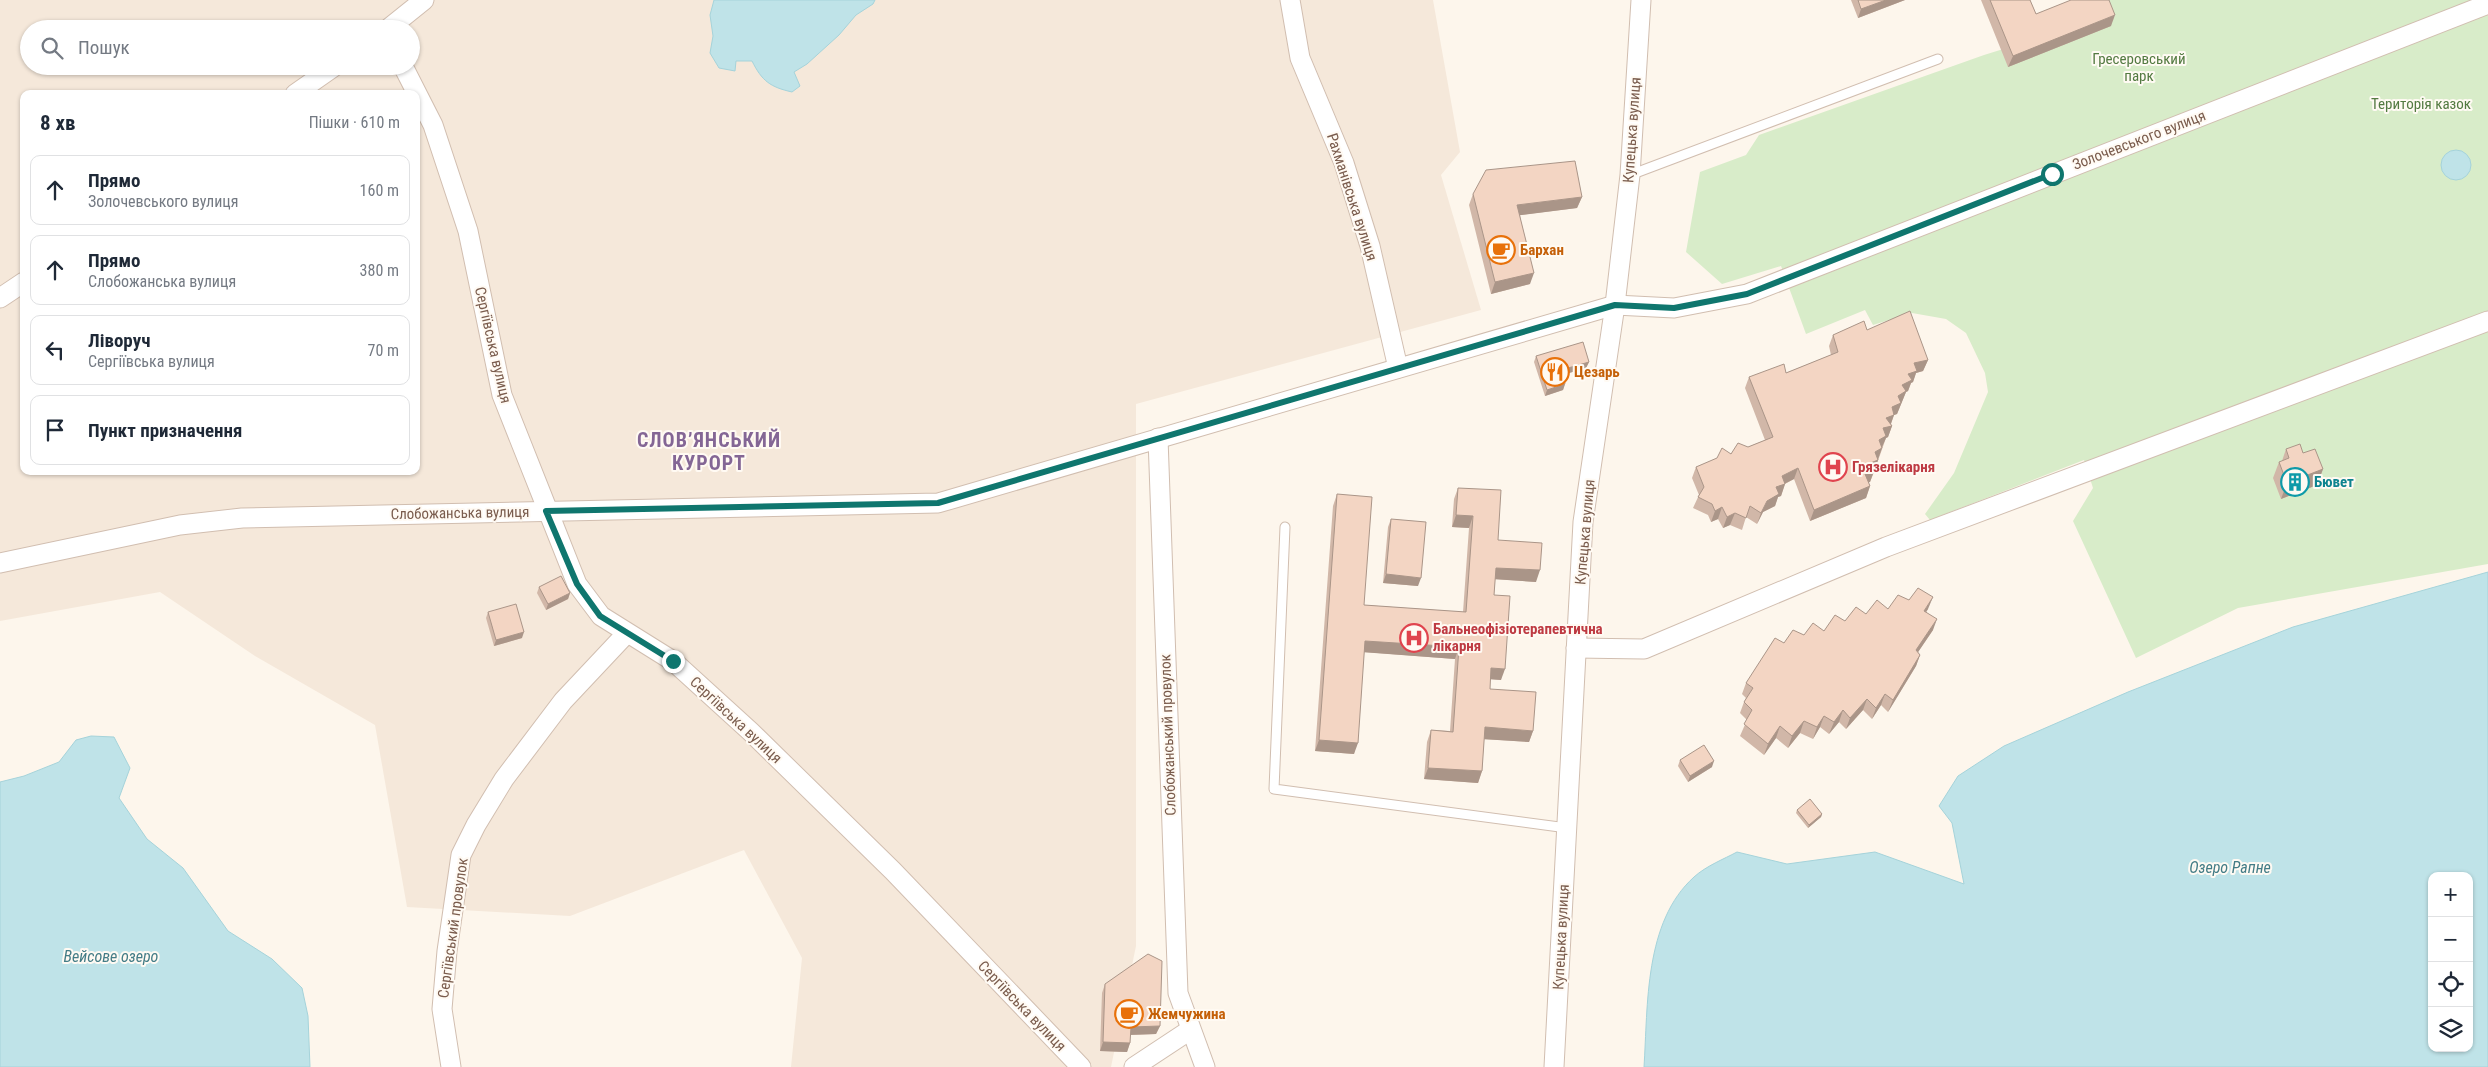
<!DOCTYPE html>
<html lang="uk">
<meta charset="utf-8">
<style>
:root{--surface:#fff;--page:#f2f2f3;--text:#1f2937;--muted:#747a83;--line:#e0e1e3}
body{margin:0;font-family:"Roboto Condensed",sans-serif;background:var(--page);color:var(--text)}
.controls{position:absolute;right:15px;bottom:15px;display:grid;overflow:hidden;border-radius:10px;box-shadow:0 1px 4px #0004}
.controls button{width:45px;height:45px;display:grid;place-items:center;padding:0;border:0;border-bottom:1px solid var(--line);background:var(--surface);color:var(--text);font:25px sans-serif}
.stop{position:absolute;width:15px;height:15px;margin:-11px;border:4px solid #0f766e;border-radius:50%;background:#fff}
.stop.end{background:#0f766e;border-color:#fff;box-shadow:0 1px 5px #0008}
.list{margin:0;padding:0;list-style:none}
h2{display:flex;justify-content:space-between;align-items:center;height:65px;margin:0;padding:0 20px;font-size:21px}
h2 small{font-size:16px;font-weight:400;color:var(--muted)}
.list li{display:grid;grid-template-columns:32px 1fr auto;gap:15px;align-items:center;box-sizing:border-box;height:70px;margin:0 10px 10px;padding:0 10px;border:1px solid var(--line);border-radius:10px}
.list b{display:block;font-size:19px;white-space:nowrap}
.list p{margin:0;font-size:16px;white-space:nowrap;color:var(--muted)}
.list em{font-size:16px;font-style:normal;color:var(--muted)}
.icon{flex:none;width:28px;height:28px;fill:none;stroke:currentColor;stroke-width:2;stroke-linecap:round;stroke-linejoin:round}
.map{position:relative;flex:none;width:2488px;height:1067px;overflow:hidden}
.search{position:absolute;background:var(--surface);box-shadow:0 1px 4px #0004;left:20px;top:20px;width:400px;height:55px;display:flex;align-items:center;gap:12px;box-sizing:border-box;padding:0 18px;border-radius:28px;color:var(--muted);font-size:19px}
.panel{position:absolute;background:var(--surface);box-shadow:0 1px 4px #0004;left:20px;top:90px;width:400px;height:385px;border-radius:10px}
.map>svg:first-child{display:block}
.residential{fill:#f5e8da;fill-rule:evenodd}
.green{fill:#d8ecc9}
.water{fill:#bfe3e8;stroke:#a5d3da;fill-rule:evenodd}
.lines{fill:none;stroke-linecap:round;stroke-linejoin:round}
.lane-casing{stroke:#d1beb0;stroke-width:11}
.street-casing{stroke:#d1beb0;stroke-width:21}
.lane{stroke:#fff;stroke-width:9}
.street{stroke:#fff;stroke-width:19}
.wall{fill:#d1b7a8}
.shaded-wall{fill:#aa9588}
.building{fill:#f3d5c3;stroke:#aa9588}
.route{stroke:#0f766e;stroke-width:6}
.labels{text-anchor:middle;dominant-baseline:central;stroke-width:4;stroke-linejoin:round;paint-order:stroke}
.park-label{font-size:15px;fill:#537a41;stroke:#fffaf3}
.street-label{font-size:15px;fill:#7a5c4d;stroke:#fffaf3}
.food-label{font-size:15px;font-weight:bold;fill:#c56008;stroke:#fffaf3;text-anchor:start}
.health-label{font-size:15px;font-weight:bold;fill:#be3a42;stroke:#fffaf3;text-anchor:start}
.culture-label{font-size:15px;font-weight:bold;fill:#0d838f;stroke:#fffaf3;text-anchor:start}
.water-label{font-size:16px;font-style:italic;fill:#437c86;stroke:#fffaf3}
.district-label{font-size:20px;font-weight:bold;letter-spacing:1px;fill:#846695;stroke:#fffaf3}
</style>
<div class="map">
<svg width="2488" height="1067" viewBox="0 0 2488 1067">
<rect width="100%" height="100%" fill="#fdf6ec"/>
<path class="residential" d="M0,0H1433L1460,152L1441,175L1481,310L1136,404V946L1111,1067H791L802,958L744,850L570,916L407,907L375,725L255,656L160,592L0,621ZM29,29H411V66H29ZM24,94H416V471H24Z"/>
<path class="green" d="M2079,0H2488V564L2238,608L2136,658L2073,521L2093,488L2084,460L1930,520L1925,514L1954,473L1988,392L1985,373L1966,333L1946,319L1912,313L1873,325L1865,310L1806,334L1781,266L1722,284L1686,252L1700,172L1746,155L1759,135L1984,55L2088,23Z"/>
<g class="water">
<path d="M714,0H875L873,4L856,15L839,35L807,64L794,72L800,86L792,92C770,87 762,81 752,61H736L735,71L719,68L710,53L713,36L710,15Z"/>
<circle cx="2456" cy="165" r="15"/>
<path d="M2488,572V1067H1644C1648,1005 1644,922 1694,877C1706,866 1724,859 1737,852L1787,864L1875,852L1964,884L1952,823L1939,806L1958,776L2004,746L2128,692L2293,627ZM2432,876H2469V1048H2432Z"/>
<path d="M91,736L114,737L130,768L119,798L147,839L183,868L228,931L272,959L302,988L308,1016L310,1067H0V782L24,776L59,762L76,740Z"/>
</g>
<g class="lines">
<defs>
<g id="lane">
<path d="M1630,175L1938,59"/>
<path d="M1285,527L1274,789L1567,828"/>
</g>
<g id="street">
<path d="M1290,0L1300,58L1344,163L1370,246L1398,368"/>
<path d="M388,29L424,0"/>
<path d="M403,66L433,125L468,231L502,395L577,584L601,616L673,661L751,732L893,871L1081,1067"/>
<path d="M295,94L335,66"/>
<path d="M0,298L24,282"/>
<path d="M1158,438L1178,993L1205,1067"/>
<path d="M0,563L180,525L242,518L938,503L1615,305L1674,308L1747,294L2488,4"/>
<path d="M1576,648L1644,649L1886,547L2488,321"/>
<path d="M451,1067L442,1009L447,951L461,855L476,825L504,779L563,701L626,634"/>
<path d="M1134,1067L1190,1030"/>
<path d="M1554,1067L1583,522L1615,305L1630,175L1641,0"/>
</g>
</defs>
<use href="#lane" class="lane-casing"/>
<use href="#street" class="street-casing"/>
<use href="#lane" class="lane"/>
<use href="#street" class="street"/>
</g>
<g class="wall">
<path d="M1851,0H1905L1858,18Z"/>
<path d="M1981,0H2030L2036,14L2111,26L2008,67Z"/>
<path d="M1473,194L1582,197L1577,208L1520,215L1530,284L1491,294L1469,205Z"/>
<path d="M1867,330L1928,360L1923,371L1916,373L1913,382L1911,383L1908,391L1906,392L1897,414L1894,415L1891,424L1892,426L1888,437L1886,438L1874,472L1870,482H1868L1870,486L1866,498L1810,521L1794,479L1785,484L1781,496L1778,497L1775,506L1763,512L1757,524L1746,517L1742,530L1730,525L1723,528L1718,519L1711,522L1708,515L1693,508L1699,495L1692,478L1696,467L1748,447L1765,440L1745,388L1749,377L1786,373L1831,355L1829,346L1833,335Z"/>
<path d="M1536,356L1589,362L1586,368L1562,375L1565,384L1563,390L1545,396L1534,362Z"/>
<path d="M2286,449L2303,453L2323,469L2317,485L2281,499L2273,478L2279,462L2282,461Z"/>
<path d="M1458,488L1498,540L1536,582L1495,579L1494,595L1501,680L1490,679V689L1533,731L1529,742L1484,739L1482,771L1478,783L1424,779L1427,742L1431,730L1450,731L1455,659L1364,652L1354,754L1315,751L1333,506L1337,494L1364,605L1463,612L1469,528L1452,527L1454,499Z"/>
<path d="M1391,519L1418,586L1383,583L1388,527Z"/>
<path d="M539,587L570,593L568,599L546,610L537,593Z"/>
<path d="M1888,609H1928L1926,612L1933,630L1918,652L1920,655L1916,666L1888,712L1881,705L1872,719L1863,710L1846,729L1839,722L1829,734L1820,727L1813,739L1800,733L1788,748L1776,738L1764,755L1740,736L1747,720L1740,713L1744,702L1746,698L1742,694L1746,683L1784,643L1804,635L1824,631L1845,621L1866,614Z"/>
<path d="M488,612L522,638L494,646L486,618Z"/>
<path d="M1680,760L1712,767L1688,782L1678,766Z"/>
<path d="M1797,810L1822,814L1821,817L1808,828L1796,813Z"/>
<path d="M1105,984L1160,1026L1156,1034L1130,1035V1043L1127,1052L1100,1051L1102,993Z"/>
</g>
<g class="shaded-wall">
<path d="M1886,0H1905L1858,18L1861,9Z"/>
<path d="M2115,15L2111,26L2008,67L2013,56Z"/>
<path d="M1582,197L1577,208L1513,216L1517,205Z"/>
<path d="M1534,273L1530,284L1491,294L1495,282Z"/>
<path d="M1928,360L1923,371L1916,373L1913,382L1911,383L1908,391L1906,392L1897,414L1894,415L1890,426H1892L1888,437L1886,438L1882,447L1875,451L1886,418L1902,385L1914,363Z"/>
<path d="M1589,362L1586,368L1559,376L1561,370Z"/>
<path d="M1565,384L1563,390L1545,396L1547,390Z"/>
<path d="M1882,448L1878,459L1873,462L1878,460L1870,482L1861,485L1868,464L1875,452Z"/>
<path d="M1798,468L1794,479L1782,485L1785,484L1781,496L1778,497L1775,506L1763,512L1757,524L1761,513L1767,501L1776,487L1782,476Z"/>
<path d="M2323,469L2317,485L2281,499L2287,483Z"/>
<path d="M1870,486L1866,498L1810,521L1814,510Z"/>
<path d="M1722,507L1718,519L1711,522L1715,511Z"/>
<path d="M1735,513L1730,525L1723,528L1727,517Z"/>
<path d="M1456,515L1473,516L1469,528L1452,527Z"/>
<path d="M1496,568L1540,570L1536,582L1492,579Z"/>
<path d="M1386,574L1421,578L1418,586L1383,583Z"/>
<path d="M570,593L568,599L546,610L548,604Z"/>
<path d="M1933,597L1928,609L1920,622L1924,611Z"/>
<path d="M1937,619L1933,630L1912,661L1916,650Z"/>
<path d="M524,632L522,638L494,646L496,640Z"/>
<path d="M1365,641L1459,647L1455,659L1361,652Z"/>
<path d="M1920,655L1916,666L1888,712L1893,700Z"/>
<path d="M1491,668L1505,669L1501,680L1487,679Z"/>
<path d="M1885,694L1881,705L1872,719L1876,708Z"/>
<path d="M1867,699L1863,710L1846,729L1850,718Z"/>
<path d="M1843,710L1839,722L1829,734L1834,722Z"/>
<path d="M1824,716L1820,727L1813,739L1817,727Z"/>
<path d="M1804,721L1800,733L1788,748L1792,736Z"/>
<path d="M1780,726L1776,738L1764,755L1768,744Z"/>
<path d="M1485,727L1533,731L1529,742L1481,739Z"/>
<path d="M1319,740L1358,743L1354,754L1315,751Z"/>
<path d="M1714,761L1712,767L1688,782L1690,776Z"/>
<path d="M1428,768L1482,771L1478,783L1424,779Z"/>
<path d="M1822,814L1821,817L1808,828L1809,825Z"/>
<path d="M1160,1026L1156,1034L1127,1035L1131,1027Z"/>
<path d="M1103,1042L1130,1043L1127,1052L1100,1051Z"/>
</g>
<g class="building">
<path d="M1858,0H1886L1861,9Z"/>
<path d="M1990,0H2030L2036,14L2071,0H2109L2115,15L2013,56Z"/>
<path d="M1575,161L1582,197L1517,205L1534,273L1495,282L1473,194L1486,170Z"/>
<path d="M1910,311L1928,360L1914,363L1917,371L1908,374L1912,380L1902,385L1906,391L1898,396L1901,403L1892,407L1894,415L1886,418L1892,426L1883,428L1886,436L1879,440L1882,448L1875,452L1878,460L1868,464L1874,470L1865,474L1870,486L1814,510L1798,468L1782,476L1785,484L1776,487L1779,494L1767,501L1761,513L1750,506L1746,518L1735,513L1727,517L1722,507L1715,511L1712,504L1698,497L1704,487L1696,467L1717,458L1722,448L1731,454L1738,443L1748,447L1773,437L1749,377L1784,364L1786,373L1838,352L1833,335L1864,321L1867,330Z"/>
<path d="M1583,342L1589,362L1561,370L1565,384L1547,390L1536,356Z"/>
<path d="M2300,444L2303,453L2315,449L2323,469L2287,483L2279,462L2289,458L2286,449Z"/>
<path d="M1458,488L1501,490L1498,540L1542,543L1540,570L1496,568L1494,595L1510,596L1505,669L1491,668L1490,689L1536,692L1533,731L1485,727L1482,771L1428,768L1431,730L1453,732L1459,647L1365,641L1358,743L1319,740L1337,494L1372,497L1364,605L1466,612L1473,516L1456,515Z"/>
<path d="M1391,519L1426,522L1421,578L1386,574Z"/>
<path d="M561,576L570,593L548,604L539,587Z"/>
<path d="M1918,588L1933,597L1924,611L1937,619L1916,650L1920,655L1893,700L1885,694L1876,708L1867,699L1850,718L1843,710L1834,722L1824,716L1817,727L1804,721L1792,736L1780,726L1768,744L1744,724L1752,710L1744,702L1753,688L1746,683L1775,638L1784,643L1793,630L1804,635L1813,623L1824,631L1835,615L1845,621L1856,607L1866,614L1877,600L1888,609L1898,595L1909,600Z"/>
<path d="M516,604L524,632L496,640L488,612Z"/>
<path d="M1704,745L1714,761L1690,776L1680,760Z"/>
<path d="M1810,799L1822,814L1809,825L1797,810Z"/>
<path d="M1148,954L1162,961L1160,1026L1131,1027L1130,1043L1103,1042L1105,984Z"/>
</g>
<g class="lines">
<path class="route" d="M673,661L600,616L577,584L546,511L938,503L1615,305L1674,308L1747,294L2052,174"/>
</g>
<defs>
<symbol id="cafe-ring" viewBox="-11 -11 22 22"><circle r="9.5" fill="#fffaf3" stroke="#e8710a" stroke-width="1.5"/><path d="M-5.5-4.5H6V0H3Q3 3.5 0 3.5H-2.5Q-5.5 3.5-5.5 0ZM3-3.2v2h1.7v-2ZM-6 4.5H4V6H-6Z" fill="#e8710a"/></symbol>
<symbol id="restaurant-ring" viewBox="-11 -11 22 22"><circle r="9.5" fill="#fffaf3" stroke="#e8710a" stroke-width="1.5"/><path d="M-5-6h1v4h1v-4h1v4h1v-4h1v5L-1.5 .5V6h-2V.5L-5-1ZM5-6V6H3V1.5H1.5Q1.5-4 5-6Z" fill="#e8710a"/></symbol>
<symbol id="hospital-ring" viewBox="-11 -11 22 22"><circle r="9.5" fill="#fffaf3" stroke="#e0444e" stroke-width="1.5"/><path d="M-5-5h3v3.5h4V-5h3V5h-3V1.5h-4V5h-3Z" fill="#e0444e"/></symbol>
<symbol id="building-ring" viewBox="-11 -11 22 22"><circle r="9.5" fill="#fffaf3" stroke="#0f9aa8" stroke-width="1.5"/><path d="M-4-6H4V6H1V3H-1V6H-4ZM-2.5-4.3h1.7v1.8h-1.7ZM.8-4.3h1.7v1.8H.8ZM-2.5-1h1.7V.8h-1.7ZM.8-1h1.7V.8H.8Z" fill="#0f9aa8"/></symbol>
</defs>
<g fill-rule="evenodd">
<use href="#cafe-ring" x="1485" y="234" width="32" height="32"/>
<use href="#restaurant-ring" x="1539" y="356" width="32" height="32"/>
<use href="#hospital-ring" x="1817" y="451" width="32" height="32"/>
<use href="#building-ring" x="2279" y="466" width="32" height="32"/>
<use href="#hospital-ring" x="1398" y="622" width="32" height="32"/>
<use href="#cafe-ring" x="1113" y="998" width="32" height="32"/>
</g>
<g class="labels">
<g class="park-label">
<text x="2139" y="59">Гресеровський<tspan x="2139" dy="17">парк</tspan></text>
<text x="2421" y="104">Територія казок</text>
</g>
<g class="street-label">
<text transform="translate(1632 130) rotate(-86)">Купецька вулиця</text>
<text transform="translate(2139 140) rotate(-21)">Золочевського вулиця</text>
<text transform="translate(1352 197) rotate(72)">Рахманівська вулиця</text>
<text transform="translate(493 345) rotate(77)">Сергіївська вулиця</text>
<text transform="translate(460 513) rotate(-1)">Слобожанська вулиця</text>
<text transform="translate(1585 532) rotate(-85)">Купецька вулиця</text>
<text transform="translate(736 720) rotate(43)">Сергіївська вулиця</text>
<text transform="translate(1168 735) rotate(-92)">Слобожанський провулок</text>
<text transform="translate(453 928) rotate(-82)">Сергіївський провулок</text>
<text transform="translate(1561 937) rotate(-87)">Купецька вулиця</text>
<text transform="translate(1022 1006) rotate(46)">Сергіївська вулиця</text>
</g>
<g class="food-label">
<text x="1520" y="250">Бархан</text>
<text x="1574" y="372">Цезарь</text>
<text x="1148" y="1014">Жемчужина</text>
</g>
<g class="health-label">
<text x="1852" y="467">Грязелікарня</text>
<text x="1433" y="629">Бальнеофізіотерапевтична<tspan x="1433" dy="17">лікарня</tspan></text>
</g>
<g class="culture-label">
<text x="2314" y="482">Бювет</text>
</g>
<g class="water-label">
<text x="2230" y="867">Озеро Рапне</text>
<text x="111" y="956">Вейсове озеро</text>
</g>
<g class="district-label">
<text x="709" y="440">СЛОВ’ЯНСЬКИЙ<tspan x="709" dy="23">КУРОРТ</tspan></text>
</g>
</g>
</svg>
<div class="controls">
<button>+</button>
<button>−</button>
<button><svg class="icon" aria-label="locate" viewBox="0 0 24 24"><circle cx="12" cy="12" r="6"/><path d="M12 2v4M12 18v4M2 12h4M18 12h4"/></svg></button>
<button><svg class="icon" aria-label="layers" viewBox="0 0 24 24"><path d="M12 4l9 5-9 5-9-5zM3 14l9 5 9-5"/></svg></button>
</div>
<div class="stop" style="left:2052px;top:174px"></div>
<div class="stop end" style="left:673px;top:661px"></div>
<div class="search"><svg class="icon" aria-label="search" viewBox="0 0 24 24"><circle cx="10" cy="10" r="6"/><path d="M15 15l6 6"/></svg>Пошук</div>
<section class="panel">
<h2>8 хв<small>Пішки · 610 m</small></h2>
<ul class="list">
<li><svg class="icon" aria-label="ahead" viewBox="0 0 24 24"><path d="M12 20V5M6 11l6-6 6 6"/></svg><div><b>Прямо</b><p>Золочевського вулиця</p></div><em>160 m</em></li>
<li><svg class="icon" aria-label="ahead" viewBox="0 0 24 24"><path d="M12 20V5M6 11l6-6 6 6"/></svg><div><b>Прямо</b><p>Слобожанська вулиця</p></div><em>380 m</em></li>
<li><svg class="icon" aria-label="left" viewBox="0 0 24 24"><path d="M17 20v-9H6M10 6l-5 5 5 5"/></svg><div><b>Ліворуч</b><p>Сергіївська вулиця</p></div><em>70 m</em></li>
<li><svg class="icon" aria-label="arrive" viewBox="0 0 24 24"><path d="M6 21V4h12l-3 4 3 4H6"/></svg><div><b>Пункт призначення</b></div></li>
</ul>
</section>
</div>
